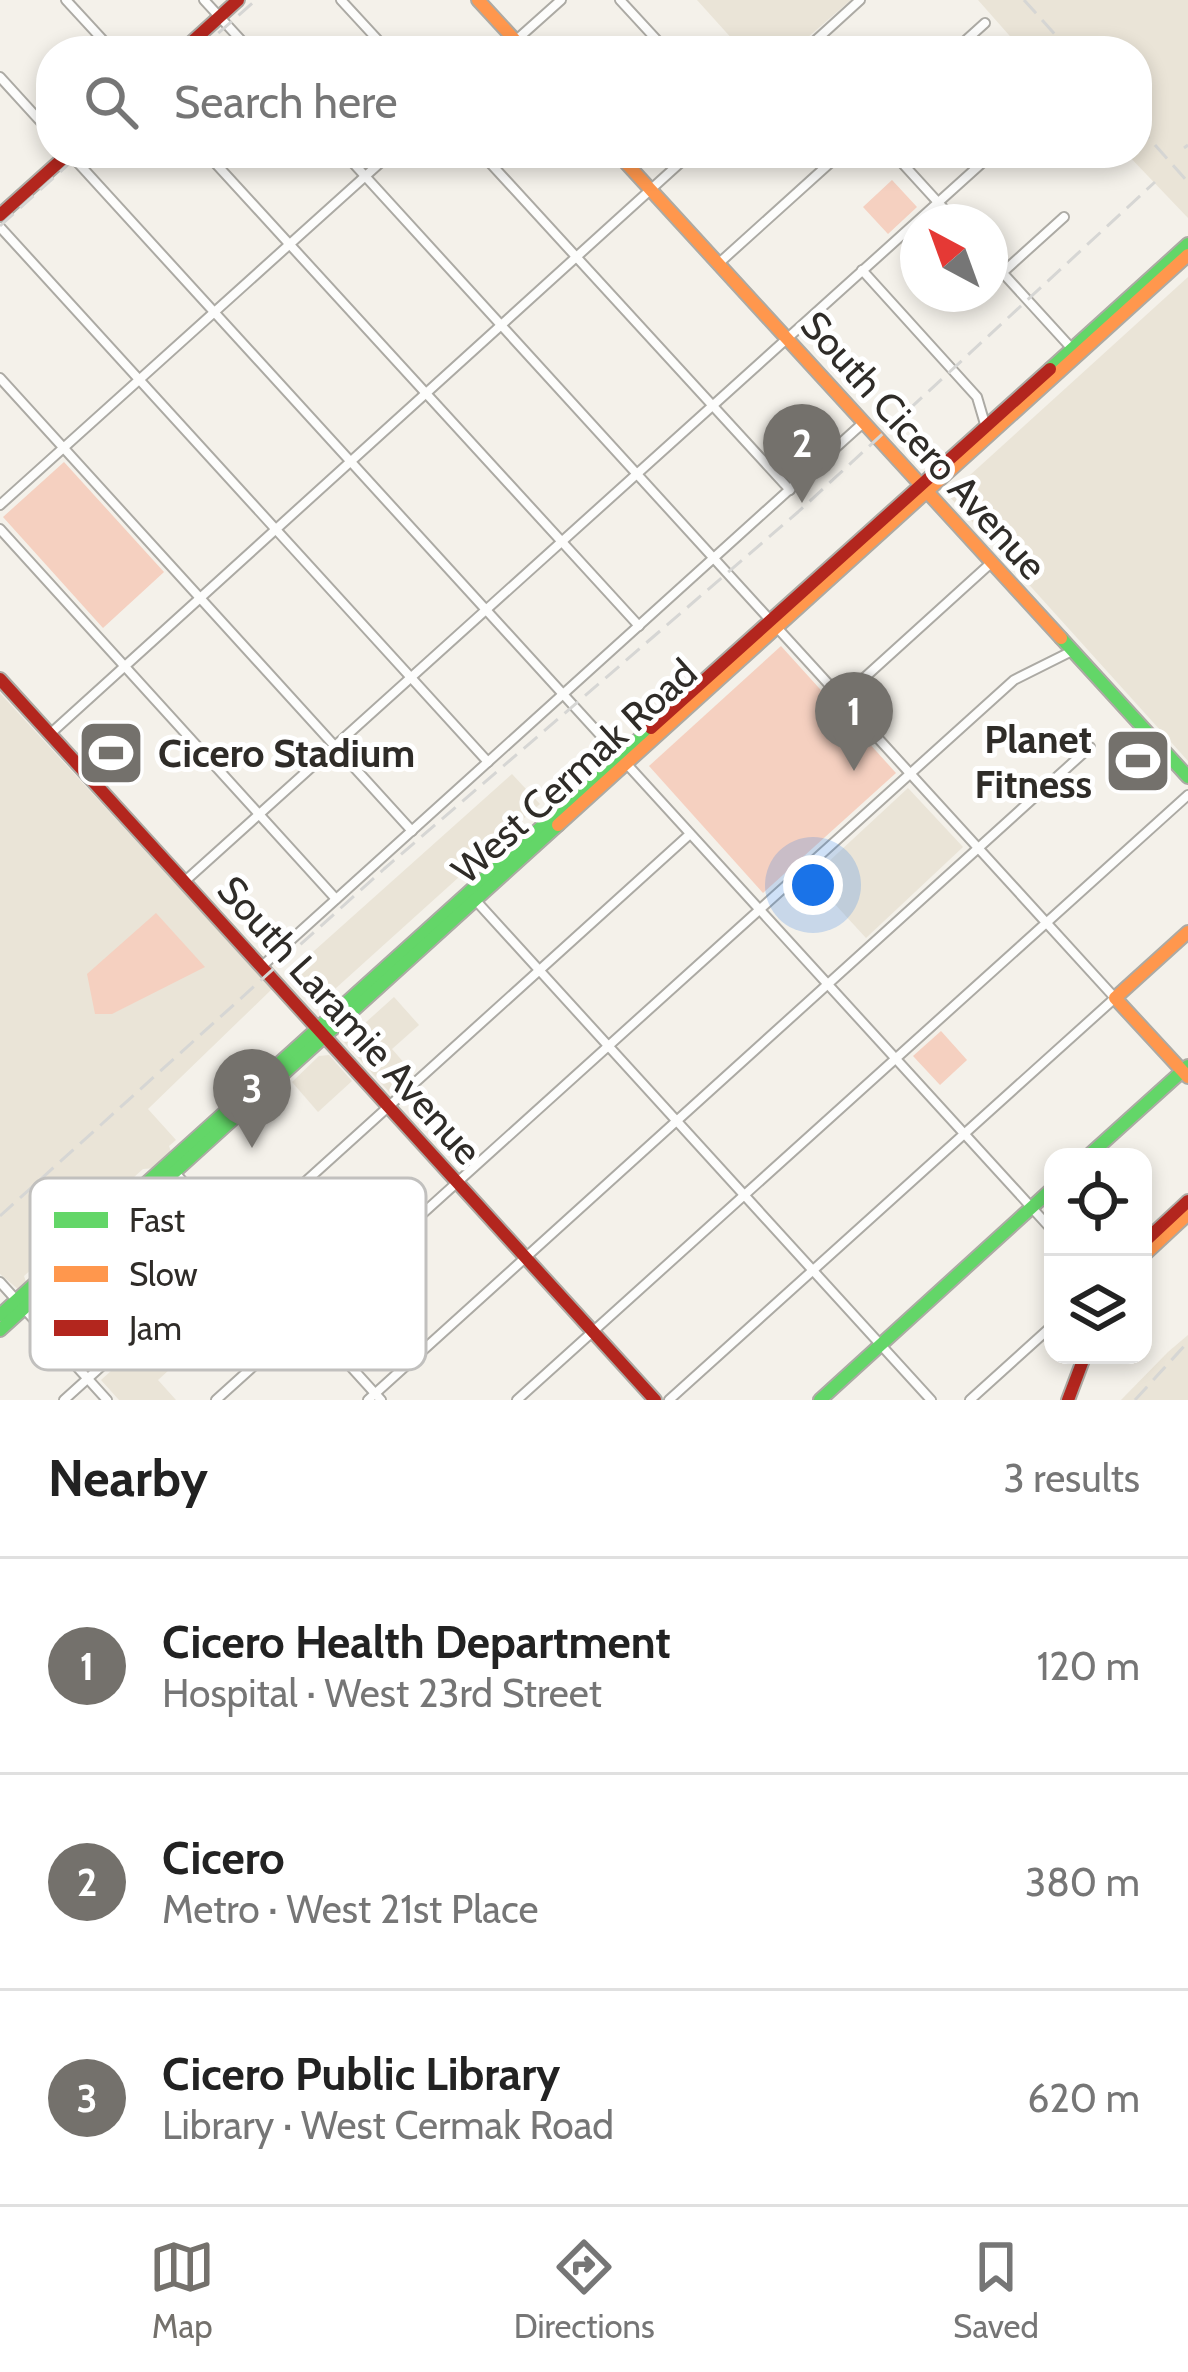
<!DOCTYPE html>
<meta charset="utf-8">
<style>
:root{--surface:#fff;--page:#f6f6f6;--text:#222;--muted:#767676;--line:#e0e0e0;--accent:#74716c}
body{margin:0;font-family:Cabin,sans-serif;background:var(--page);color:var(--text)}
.controls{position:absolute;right:36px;bottom:36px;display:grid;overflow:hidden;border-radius:24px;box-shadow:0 6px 18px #0003}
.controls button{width:108px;height:108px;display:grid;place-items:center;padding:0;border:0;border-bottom:3px solid var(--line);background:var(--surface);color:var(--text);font:60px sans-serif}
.compass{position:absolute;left:900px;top:204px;width:108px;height:108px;border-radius:50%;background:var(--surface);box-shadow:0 6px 18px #0003;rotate:319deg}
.you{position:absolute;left:813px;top:885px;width:42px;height:42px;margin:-30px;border:9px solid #fff;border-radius:50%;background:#1a73e8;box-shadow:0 0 0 18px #1a73e833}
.badge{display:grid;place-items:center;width:78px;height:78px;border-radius:50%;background:var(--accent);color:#fff;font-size:39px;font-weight:700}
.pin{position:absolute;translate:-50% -99px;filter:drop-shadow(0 3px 6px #0008)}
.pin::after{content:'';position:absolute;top:63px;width:42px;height:36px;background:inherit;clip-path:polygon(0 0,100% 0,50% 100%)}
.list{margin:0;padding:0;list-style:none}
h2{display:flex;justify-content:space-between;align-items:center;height:156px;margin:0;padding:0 48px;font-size:51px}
h2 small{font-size:39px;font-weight:400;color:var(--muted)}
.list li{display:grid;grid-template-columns:78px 1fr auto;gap:36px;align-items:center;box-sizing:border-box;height:216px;padding:0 48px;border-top:3px solid var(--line)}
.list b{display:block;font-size:45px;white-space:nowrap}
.list p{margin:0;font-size:39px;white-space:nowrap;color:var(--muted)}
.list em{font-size:39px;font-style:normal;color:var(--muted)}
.icon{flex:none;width:66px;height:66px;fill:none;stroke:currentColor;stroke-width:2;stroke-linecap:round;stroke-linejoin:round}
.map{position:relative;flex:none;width:1188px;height:1400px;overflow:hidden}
.search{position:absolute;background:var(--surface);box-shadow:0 6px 18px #0003;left:36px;right:36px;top:36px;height:132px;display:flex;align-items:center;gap:30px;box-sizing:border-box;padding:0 42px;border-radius:48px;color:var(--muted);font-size:45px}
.sheet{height:804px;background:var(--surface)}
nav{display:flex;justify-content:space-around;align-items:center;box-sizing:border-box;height:168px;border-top:3px solid var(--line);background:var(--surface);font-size:33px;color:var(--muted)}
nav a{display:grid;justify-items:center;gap:6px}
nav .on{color:var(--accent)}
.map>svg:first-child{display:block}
.built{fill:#eae4d7}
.green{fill:#f5d0c0}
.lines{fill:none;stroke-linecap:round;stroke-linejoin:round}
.street-casing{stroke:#acaaa4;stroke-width:12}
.fast-casing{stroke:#acaaa4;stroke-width:16}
.slow-casing{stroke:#acaaa4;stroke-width:16}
.jam-casing{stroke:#acaaa4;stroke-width:16}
.street{stroke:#fdfdfc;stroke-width:8}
.fast{stroke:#63d668;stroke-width:12}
.slow{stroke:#ff974d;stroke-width:12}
.jam{stroke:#b3261e;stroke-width:12}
.rail{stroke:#d6d6d4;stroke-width:3;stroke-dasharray:18 9;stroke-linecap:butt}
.labels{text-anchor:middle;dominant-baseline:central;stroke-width:10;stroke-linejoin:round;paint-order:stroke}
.street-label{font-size:39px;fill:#2f2c28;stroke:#fff}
.poi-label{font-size:39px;font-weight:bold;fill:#2f2c28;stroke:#fff;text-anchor:end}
.key{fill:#fff;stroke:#c1c0be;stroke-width:3}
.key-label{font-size:33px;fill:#2f2c28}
</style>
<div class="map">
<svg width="1188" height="1400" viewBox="0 0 1188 1400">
<rect width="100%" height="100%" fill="#f4f1ea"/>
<g class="built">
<path d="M697,0H851L792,51H743Z"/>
<path d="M978,0H1188V218L1126,153H1137V51H1023Z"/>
<path d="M1188,277V761L948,495Z"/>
<path d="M0,693L272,989L148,1109L176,1140L169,1146L172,1154L156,1168L143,1169L24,1276L27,1285L19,1290L0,1274Z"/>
<path d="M512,774L540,804L315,1007L286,976Z"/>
<path d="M908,788L963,847L866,938L811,878Z"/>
<path d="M394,997L419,1025L392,1049L412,1072L390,1093L344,1042Z"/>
<path d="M329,1055L352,1081L318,1112L292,1082L319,1056Z"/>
<path d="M166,1321L192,1349L158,1380L176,1400H119L101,1380Z"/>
<path d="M1188,1335V1400H1121L1168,1352Z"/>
</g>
<g class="green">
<path d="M892,180L917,207L888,234L863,207Z"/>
<path d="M64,462L164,572L103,628L3,517Z"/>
<path d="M781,646L896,773L763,893L649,766Z"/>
<path d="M156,913L205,967L112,1014H95L87,974Z"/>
<path d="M941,1031L967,1060L940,1085L913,1056Z"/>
</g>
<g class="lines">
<defs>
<g id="street">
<path d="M66,0L113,51"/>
<path d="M204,0L251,51"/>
<path d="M341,0L388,51"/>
<path d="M620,0L667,51"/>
<path d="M504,51L561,0"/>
<path d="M804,51L860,0"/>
<path d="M954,51L985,23"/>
<path d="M0,77L51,133"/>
<path d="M69,153L1053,1231"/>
<path d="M206,153L639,626"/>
<path d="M344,153L1115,998L669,1400"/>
<path d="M481,153L790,490"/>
<path d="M893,153L956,222"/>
<path d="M0,227L488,762"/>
<path d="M990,259L1074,351"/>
<path d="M718,264L841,153"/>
<path d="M862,270L977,397L985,424"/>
<path d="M1002,273L1064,217"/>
<path d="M0,378L412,831"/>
<path d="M0,505L391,153"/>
<path d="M0,529L336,899"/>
<path d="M842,698L991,563"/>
<path d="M50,734L691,153"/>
<path d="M184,882L993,153"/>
<path d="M468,892L931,1400"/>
<path d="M261,967L863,423"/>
<path d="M167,1164L381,1400"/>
<path d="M0,1282L107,1400"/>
<path d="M64,1400L690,834"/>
<path d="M216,1400L1014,680L1072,651"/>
<path d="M368,1400L1090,747"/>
<path d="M517,1400L1188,795"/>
<path d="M970,1400L1053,1325"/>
</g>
<g id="fast">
<path d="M1050,369L1188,244"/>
<path d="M1061,638L1188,777"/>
<path d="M1087,1157L1188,1066"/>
<path d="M0,1315L651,728"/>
<path d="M0,1330L558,825"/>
<path d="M820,1400L1053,1188"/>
</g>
<g id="slow">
<path d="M478,0L525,51"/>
<path d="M617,153L1061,638"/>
<path d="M558,825L1188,255"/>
<path d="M1188,932L1115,998L1188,1077"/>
<path d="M1143,1256L1188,1214"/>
</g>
<g id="jam">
<path d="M182,51L238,0"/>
<path d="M0,215L69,153"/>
<path d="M0,679L655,1400"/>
<path d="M651,728L1050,369"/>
<path d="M1143,1243L1188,1201"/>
<path d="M1068,1400L1085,1355"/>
</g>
</defs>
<use href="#street" class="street-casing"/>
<use href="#fast" class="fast-casing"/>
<use href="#slow" class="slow-casing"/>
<use href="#jam" class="jam-casing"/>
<use href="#street" class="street"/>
<use href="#fast" class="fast"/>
<use href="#slow" class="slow"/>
<use href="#jam" class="jam"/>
<g class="rail">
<path d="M1024,0L1070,51"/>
<path d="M198,51L256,0"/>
<path d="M1137,125L1188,182"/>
<path d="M1184,148L1188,145"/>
<path d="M0,226L81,153"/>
<path d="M0,1216L384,869L798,512L1155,182"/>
<path d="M1135,1400L1188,1342"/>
</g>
</g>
<defs>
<symbol id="stadium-square" viewBox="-11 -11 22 22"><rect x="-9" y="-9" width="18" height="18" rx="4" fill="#74716c" stroke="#fff"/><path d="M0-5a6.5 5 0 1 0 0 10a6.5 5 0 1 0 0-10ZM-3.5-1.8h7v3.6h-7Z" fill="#fff"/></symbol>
</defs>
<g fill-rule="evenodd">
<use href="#stadium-square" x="73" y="715" width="76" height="76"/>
<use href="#stadium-square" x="1100" y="723" width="76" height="76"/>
</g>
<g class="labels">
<g class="street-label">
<text transform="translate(924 445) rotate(48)">South Cicero Avenue</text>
<text transform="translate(574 771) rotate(-42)">West Cermak Road</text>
<text transform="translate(350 1020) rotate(48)">South Laramie Avenue</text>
</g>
<g class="poi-label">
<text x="1092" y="739">Planet<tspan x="1092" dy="45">Fitness</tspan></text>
<text x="158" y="753" text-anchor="start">Cicero Stadium</text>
</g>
</g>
<rect x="30" y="1178" width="396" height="192" rx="18" class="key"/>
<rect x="54" y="1212" width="54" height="16" fill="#63d668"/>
<rect x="54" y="1266" width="54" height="16" fill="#ff974d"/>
<rect x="54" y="1320" width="54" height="16" fill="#b3261e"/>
<g class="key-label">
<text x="129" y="1232">Fast</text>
<text x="129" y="1286">Slow</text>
<text x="129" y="1340">Jam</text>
</g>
</svg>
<div class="controls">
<button><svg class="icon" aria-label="locate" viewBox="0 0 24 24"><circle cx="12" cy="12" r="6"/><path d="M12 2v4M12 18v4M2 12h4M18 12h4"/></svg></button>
<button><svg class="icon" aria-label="layers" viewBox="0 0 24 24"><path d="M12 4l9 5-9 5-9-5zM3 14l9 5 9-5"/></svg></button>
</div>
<svg class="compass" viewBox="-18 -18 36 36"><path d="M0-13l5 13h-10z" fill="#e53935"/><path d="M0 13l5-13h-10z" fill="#767676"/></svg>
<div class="you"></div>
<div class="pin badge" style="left:854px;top:771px">1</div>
<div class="pin badge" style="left:802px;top:503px">2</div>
<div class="pin badge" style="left:252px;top:1148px">3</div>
<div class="search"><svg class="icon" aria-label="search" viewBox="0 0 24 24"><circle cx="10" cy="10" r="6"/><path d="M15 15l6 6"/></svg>Search here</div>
</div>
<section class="sheet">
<h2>Nearby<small>3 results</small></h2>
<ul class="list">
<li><span class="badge">1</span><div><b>Cicero Health Department</b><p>Hospital · West 23rd Street</p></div><em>120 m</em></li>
<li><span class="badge">2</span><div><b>Cicero</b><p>Metro · West 21st Place</p></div><em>380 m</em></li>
<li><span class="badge">3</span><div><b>Cicero Public Library</b><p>Library · West Cermak Road</p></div><em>620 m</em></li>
</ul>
</section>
<nav>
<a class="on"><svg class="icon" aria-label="map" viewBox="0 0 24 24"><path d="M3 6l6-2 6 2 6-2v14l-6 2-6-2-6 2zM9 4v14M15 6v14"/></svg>Map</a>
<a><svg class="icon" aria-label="directions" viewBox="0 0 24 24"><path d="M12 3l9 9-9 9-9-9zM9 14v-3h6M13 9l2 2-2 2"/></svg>Directions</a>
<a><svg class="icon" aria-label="saved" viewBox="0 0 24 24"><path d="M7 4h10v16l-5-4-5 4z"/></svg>Saved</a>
</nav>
